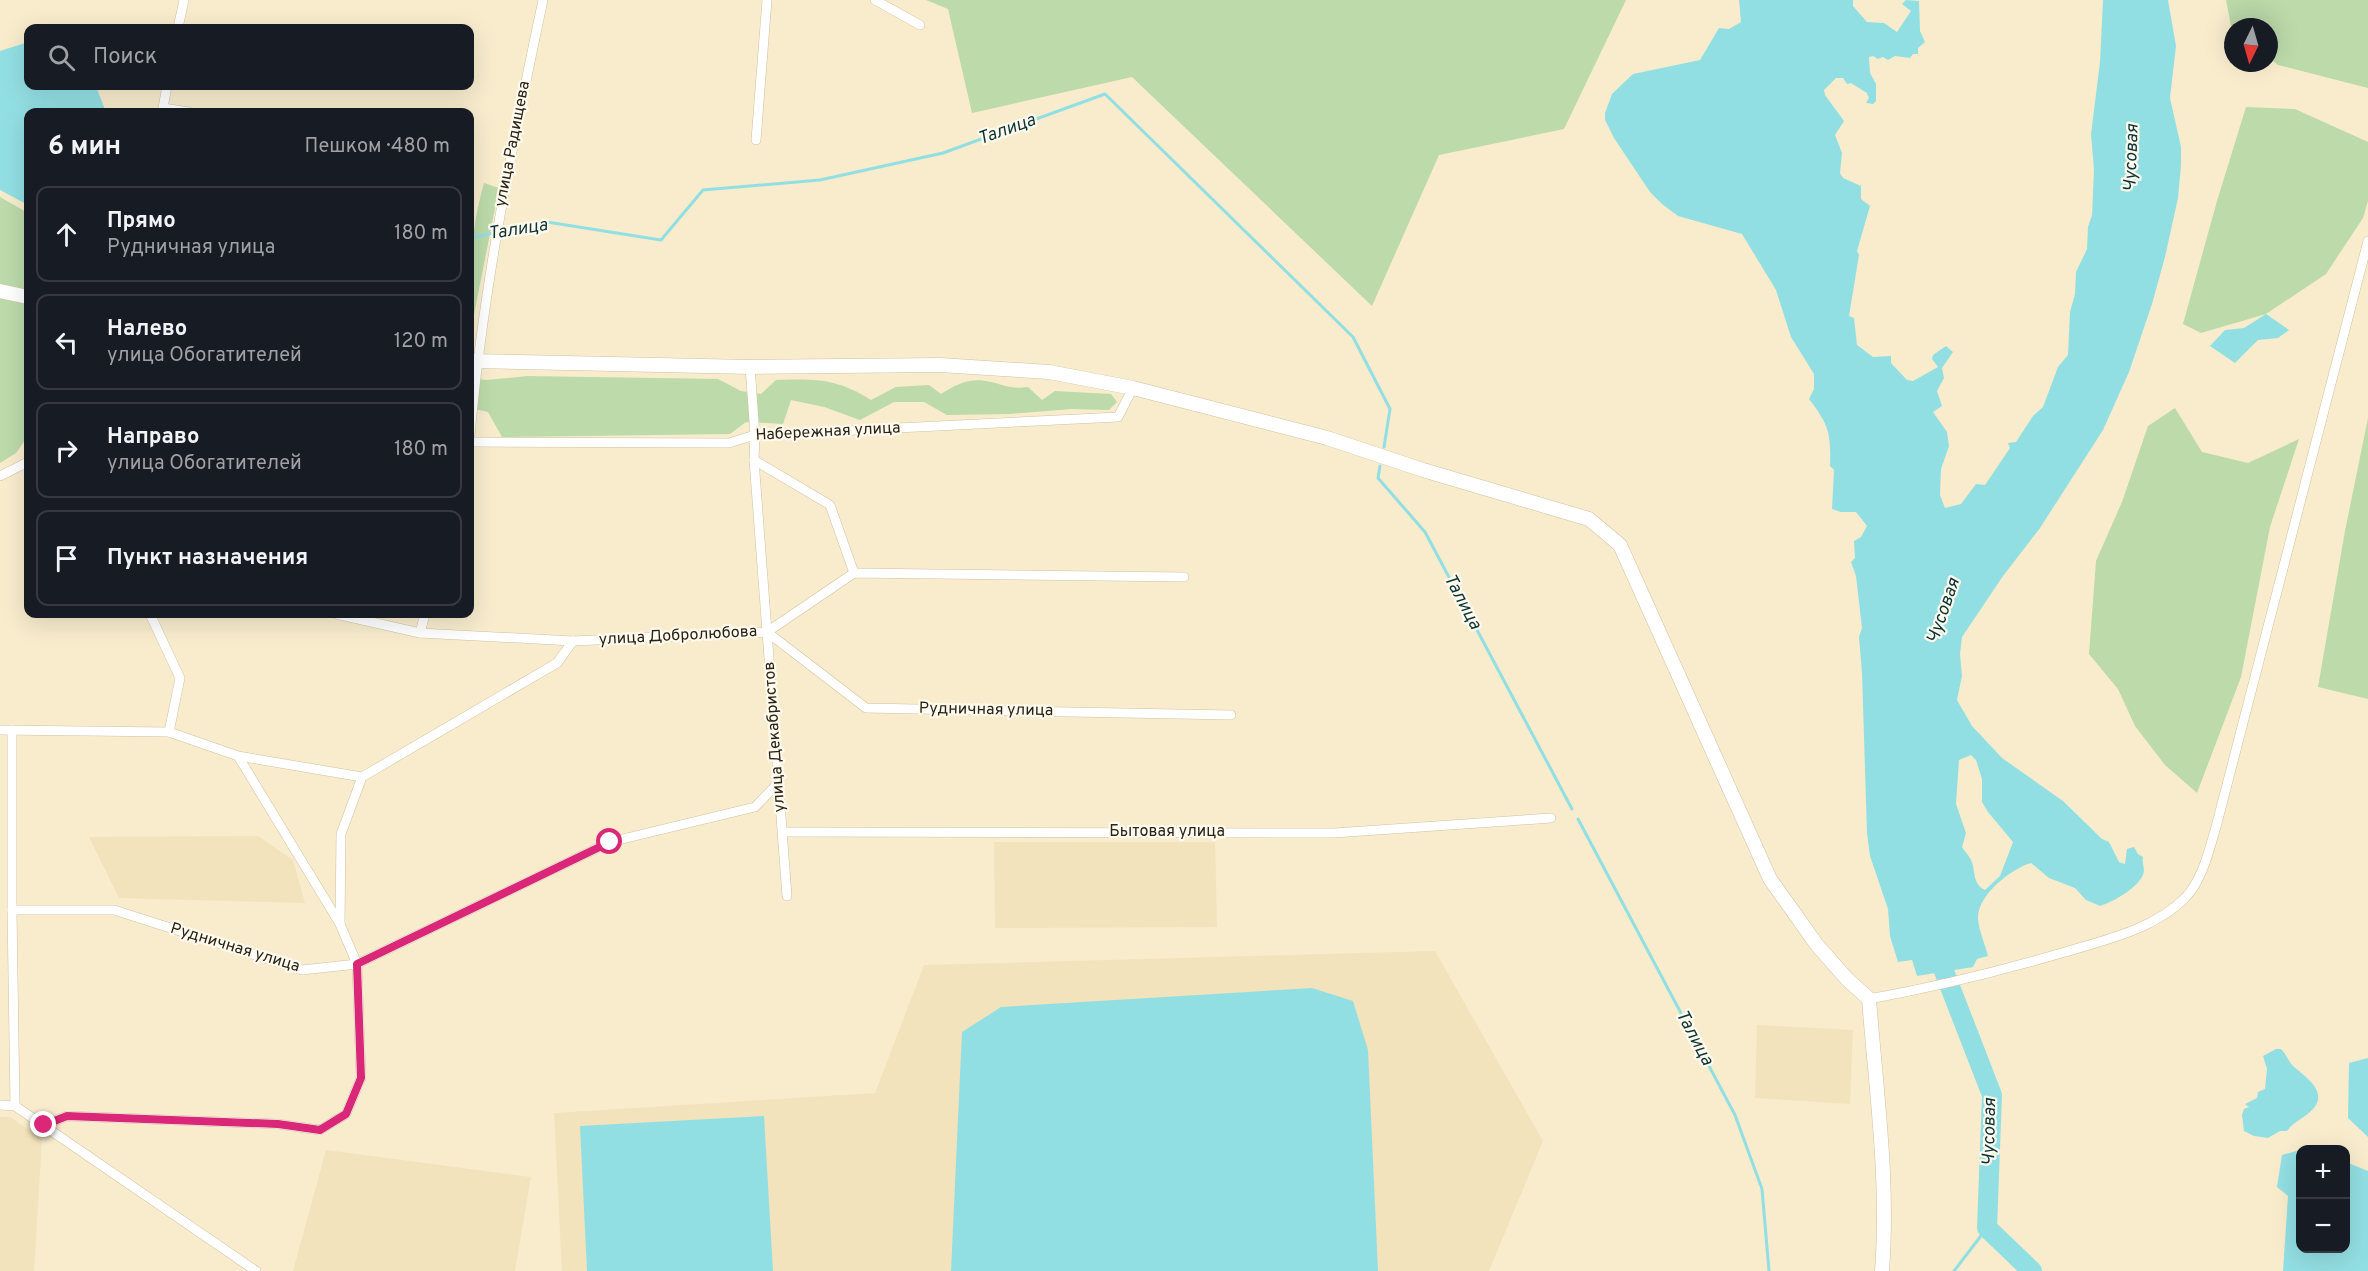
<!DOCTYPE html>
<html lang="ru">
<meta charset="utf-8">
<style>
:root{--surface:#171b24;--page:#242831;--text:#f1f3f6;--muted:#9ea1a6;--line:#363941}
body{margin:0;font-family:Overpass,sans-serif;background:var(--page);color:var(--text)}
.controls{position:absolute;right:18px;bottom:18px;display:grid;overflow:hidden;border-radius:12px;box-shadow:0 6px 24px #0002}
.controls button{width:54px;height:54px;display:grid;place-items:center;padding:0;border:0;border-bottom:2px solid var(--line);background:var(--surface);color:var(--text);font:30px sans-serif}
.compass{position:absolute;left:2224px;top:18px;width:54px;height:54px;border-radius:50%;background:var(--surface);box-shadow:0 6px 24px #0002;rotate:185deg}
.stop{position:absolute;width:18px;height:18px;margin:-14px;border:4px solid #db2777;border-radius:50%;background:#fff}
.stop.end{background:#db2777;border-color:#fff;box-shadow:0 2px 6px #0008}
.list{margin:0;padding:0;list-style:none}
h2{display:flex;justify-content:space-between;align-items:center;height:78px;margin:0;padding:0 24px;font-size:26px}
h2 small{font-size:20px;font-weight:400;color:var(--muted)}
.list li{display:grid;grid-template-columns:39px 1fr auto;gap:18px;align-items:center;box-sizing:border-box;height:96px;margin:0 12px 12px;padding:0 12px;border:2px solid var(--line);border-radius:12px}
.list b{display:block;font-size:22px;white-space:nowrap}
.list p{margin:0;font-size:20px;white-space:nowrap;color:var(--muted)}
.list em{font-size:20px;font-style:normal;color:var(--muted)}
.icon{flex:none;width:33px;height:33px;fill:none;stroke:currentColor;stroke-width:2;stroke-linecap:round;stroke-linejoin:round}
.map{position:relative;flex:none;width:2368px;height:1271px;overflow:hidden}
.search{position:absolute;background:var(--surface);box-shadow:0 6px 24px #0002;left:24px;top:24px;width:450px;height:66px;display:flex;align-items:center;gap:15px;box-sizing:border-box;padding:0 21px;border-radius:12px;color:var(--muted);font-size:22px}
.panel{position:absolute;background:var(--surface);box-shadow:0 6px 24px #0002;left:24px;top:108px;width:450px;height:510px;border-radius:12px}
.map>svg:first-child{display:block}
.built{fill:#f2e3bc}
.green{fill:#bcdaaa}
.water{fill:#92dfe3;fill-rule:evenodd}
.lines{fill:none;stroke-linecap:round;stroke-linejoin:round}
.stream{stroke:#92dfe3;stroke-width:3}
.river{stroke:#92dfe3;stroke-width:20}
.street-casing{stroke:#cec2a3;stroke-width:10}
.secondary-casing{stroke:#cec2a3;stroke-width:15}
.street{stroke:#fff;stroke-width:9}
.secondary{stroke:#fff;stroke-width:14}
.route{stroke:#db2777;stroke-width:8}
.labels{text-anchor:middle;dominant-baseline:central;stroke-width:4.5;stroke-linejoin:round;paint-order:stroke}
.street-label{font-size:16px;fill:#292419;stroke:#fffaed}
.water-label{font-size:18px;font-style:italic;fill:#0d3336;stroke:#fffaed}
</style>
<div class="map">
<svg width="2368" height="1271" viewBox="0 0 2368 1271">
<rect width="100%" height="100%" fill="#f8eccd"/>
<g class="built">
<path d="M258,836L293,860L305,903L119,898L89,837Z"/>
<path d="M994,842H1215L1217,927L995,928Z"/>
<path d="M1435,951L1543,1141L1489,1271H562L554,1113L875,1093L924,965Z"/>
<path d="M1757,1025L1853,1030L1850,1104L1755,1098Z"/>
<path d="M0,1117H10L42,1139L34,1271H0Z"/>
<path d="M326,1150L531,1177L515,1271H293Z"/>
</g>
<g class="green">
<path d="M926,0H1626L1564,129L1439,155L1372,306L1132,77L972,113L948,9Z"/>
<path d="M2226,0H2368V88L2278,65L2269,58V27L2233,28L2231,26Z"/>
<path d="M2246,107L2295,109L2368,142V201L2363,218L2326,274L2266,314L2201,333L2183,324L2217,201Z"/>
<path d="M484,183L499,188L470,335C469,280 469,236 484,183Z"/>
<path d="M0,197L28,213V436L16,453L0,463Z"/>
<path d="M528,376L718,379L741,391L761,394L776,380C816,379 836,378 871,400L896,387L929,385L941,394C955,385 969,378 986,381C1004,384 1008,390 1028,387L1042,400L1055,391L1111,394L1117,402L1109,410L1072,409L1009,414L947,415L924,402H894L860,420L824,407L791,400L783,424L746,422L730,434L502,437L488,412L470,408V378L486,380Z"/>
<path d="M2175,408L2202,452L2248,463L2299,439L2270,527L2241,677L2197,793L2165,765L2135,726L2118,689L2089,654L2096,561L2122,502L2148,426Z"/>
<path d="M2368,418V699L2318,687L2345,531Z"/>
</g>
<g class="water">
<path d="M1739,0H1853V6L1867,22L1884,23L1897,32L1911,11L1902,4L1906,0L1919,1L1920,31L1925,42L1918,48V54H1913L1910,58L1895,56L1888,60L1883,57L1878,59L1873,56L1869,57L1870,73L1876,84V101L1873,104L1866,103L1869,98L1867,93L1851,83L1847,84L1843,78H1836L1824,90L1825,95L1844,121L1835,135L1842,153L1840,173L1843,178L1861,186V199L1870,206L1857,251L1859,255L1849,316L1854,318L1857,345L1873,357L1891,356V363L1907,380L1913,381L1938,367L1932,359L1933,355L1946,346L1953,352L1942,368L1944,378L1937,391L1942,406L1933,412L1947,432L1949,446L1941,469L1940,495L1945,508L1961,504L1976,484L1985,485L2010,448L2008,443L2016,442L2033,416L2043,407L2058,367L2068,355L2070,312L2075,294L2076,272L2087,249L2088,227L2092,215L2094,170L2091,134L2100,62L2103,0H2168L2176,46L2170,98L2181,147V165L2178,198L2165,257L2152,304L2129,372L2103,430L2040,528L2003,576L1962,637L1960,654L1962,676L1957,700L1972,726L2002,758L2063,801L2102,839L2109,842L2119,862L2125,864L2127,849L2134,847L2138,854L2143,857C2142,863 2144,866 2144,871C2142,886 2113,902 2100,906L2086,900L2075,888L2049,878L2031,863C2011,869 1977,895 1978,919C1979,931 1985,944 1988,956L1977,959L1973,967L1917,976L1912,960L1898,962L1890,936L1888,909L1870,856L1867,833L1862,673L1859,637L1862,628L1856,576L1851,562L1855,558L1854,541L1861,537L1867,526L1856,512H1841L1832,509L1834,470L1830,466C1831,433 1829,425 1809,399L1814,389V374L1791,337L1776,290L1742,234L1678,216L1662,204L1650,192L1614,138L1605,120V113L1612,94L1633,74L1700,60L1719,28L1729,29L1741,22ZM1971,755L1976,760L1982,779V802L1988,812L2013,842L2000,876L1985,890C1972,884 1976,871 1971,860C1969,855 1964,851 1962,847L1966,833L1956,804L1959,760Z"/>
<path d="M25,43L28,45V86H91L97,89L106,112H28V205L0,190V51Z"/>
<path d="M2266,314L2289,330L2278,338L2258,340L2235,363L2210,346L2225,330L2244,328Z"/>
<path d="M1312,988L1353,1001L1368,1050L1378,1271H951L962,1032L1001,1007Z"/>
<path d="M2276,1049H2281C2286,1054 2288,1060 2292,1065C2305,1077 2329,1091 2313,1109C2305,1118 2294,1121 2287,1131H2280L2268,1138L2254,1136L2244,1131L2242,1115L2244,1109L2249,1107L2245,1104L2257,1098L2258,1092L2265,1089L2267,1069L2263,1056Z"/>
<path d="M2368,1058V1137L2348,1118L2349,1063Z"/>
<path d="M764,1116L773,1271H587L580,1126Z"/>
<path d="M2300,1150V1248H2346V1162L2368,1171V1271H2283L2288,1196L2277,1187L2282,1155Z"/>
</g>
<g class="lines">
<g class="stream">
<path d="M501,232L547,222L661,240L703,190L820,180L943,153L1105,94L1353,337L1390,409L1384,447"/>
<path d="M470,238L494,233"/>
<path d="M1380,466L1378,478L1425,532L1572,809"/>
<path d="M1578,819L1735,1115L1762,1189L1769,1271"/>
<path d="M1954,1271L1987,1228"/>
</g>
<path class="river" d="M1935,948L1992,1095L1987,1228L2032,1271"/>
<defs>
<g id="street">
<path d="M875,0L920,25"/>
<path d="M178,28L184,0"/>
<path d="M167,86L163,108L189,112"/>
<path d="M756,140L767,0"/>
<path d="M750,367L755,435L754,460L787,896"/>
<path d="M470,436C483,288 512,146 543,0"/>
<path d="M470,442L729,443L755,435L1118,417L1133,388"/>
<path d="M754,460L830,505L854,573"/>
<path d="M0,476L28,462"/>
<path d="M150,614L180,678L169,732"/>
<path d="M336,614L420,633L573,641L767,632L854,573L1184,577"/>
<path d="M767,632L866,708L1231,715"/>
<path d="M420,633L425,614"/>
<path d="M0,730L169,732L238,756L362,777"/>
<path d="M12,730V910L15,1106"/>
<path d="M783,832L1334,833L1551,818"/>
<path d="M12,910H114L302,970L357,964L610,842L755,807L778,783"/>
<path d="M340,924L341,834L362,777L557,663L573,641"/>
<path d="M1869,999C1935,987 2000,971 2065,952C2106,940 2154,929 2185,898C2203,879 2209,850 2216,827L2368,241"/>
<path d="M0,1105L15,1106L256,1271"/>
<path d="M44,1125L67,1116L278,1124L320,1130L346,1114L361,1078L357,964L340,924L238,756"/>
</g>
<g id="secondary">
<path d="M0,291L28,297"/>
<path d="M470,361L750,367L940,365L1049,372L1133,388L1327,438L1423,470L1589,519L1620,545L1770,879L1817,945L1847,979L1869,999C1876,1090 1889,1180 1882,1271"/>
</g>
</defs>
<use href="#street" class="street-casing"/>
<use href="#secondary" class="secondary-casing"/>
<use href="#street" class="street"/>
<use href="#secondary" class="secondary"/>
</g>
<g class="lines">
<path class="route" d="M44,1125L67,1116L278,1124L320,1130L346,1114L361,1078L357,964L610,842"/>
</g>
<g class="labels">
<g class="street-label">
<text transform="translate(513 144) rotate(-79)">улица Радищева</text>
<text transform="translate(828 432) rotate(-3)">Набережная улица</text>
<text transform="translate(678 636) rotate(-3)">улица Добролюбова</text>
<text transform="translate(986 710) rotate(1)">Рудничная улица</text>
<text transform="translate(775 737) rotate(-94)">улица Декабристов</text>
<text x="1167" y="832">Бытовая улица</text>
<text transform="translate(235 948) rotate(17)">Рудничная улица</text>
</g>
<g class="water-label">
<text transform="translate(1007 130) rotate(-20)">Талица</text>
<text transform="translate(2132 158) rotate(-88)">Чусовая</text>
<text transform="translate(518 230) rotate(-9)">Талица</text>
<text transform="translate(1462 602) rotate(62)">Талица</text>
<text transform="translate(1944 611) rotate(-71)">Чусовая</text>
<text transform="translate(1694 1038) rotate(62)">Талица</text>
<text transform="translate(1990 1132) rotate(-89)">Чусовая</text>
</g>
</g>
</svg>
<div class="controls">
<button>+</button>
<button>−</button>
</div>
<svg class="compass" viewBox="-18 -18 36 36"><path d="M0-13l5 13h-10z" fill="#e53935"/><path d="M0 13l5-13h-10z" fill="#9ea1a6"/></svg>
<div class="stop" style="left:610px;top:842px"></div>
<div class="stop end" style="left:44px;top:1125px"></div>
<div class="search"><svg class="icon" aria-label="search" viewBox="0 0 24 24"><circle cx="10" cy="10" r="6"/><path d="M15 15l6 6"/></svg>Поиск</div>
<section class="panel">
<h2>6 мин<small>Пешком · 480 m</small></h2>
<ul class="list">
<li><svg class="icon" aria-label="ahead" viewBox="0 0 24 24"><path d="M12 20V5M6 11l6-6 6 6"/></svg><div><b>Прямо</b><p>Рудничная улица</p></div><em>180 m</em></li>
<li><svg class="icon" aria-label="left" viewBox="0 0 24 24"><path d="M17 20v-9H6M10 6l-5 5 5 5"/></svg><div><b>Налево</b><p>улица Обогатителей</p></div><em>120 m</em></li>
<li><svg class="icon" aria-label="right" viewBox="0 0 24 24"><path d="M7 20v-9h11M14 6l5 5-5 5"/></svg><div><b>Направо</b><p>улица Обогатителей</p></div><em>180 m</em></li>
<li><svg class="icon" aria-label="arrive" viewBox="0 0 24 24"><path d="M6 21V4h12l-3 4 3 4H6"/></svg><div><b>Пункт назначения</b></div></li>
</ul>
</section>
</div>
